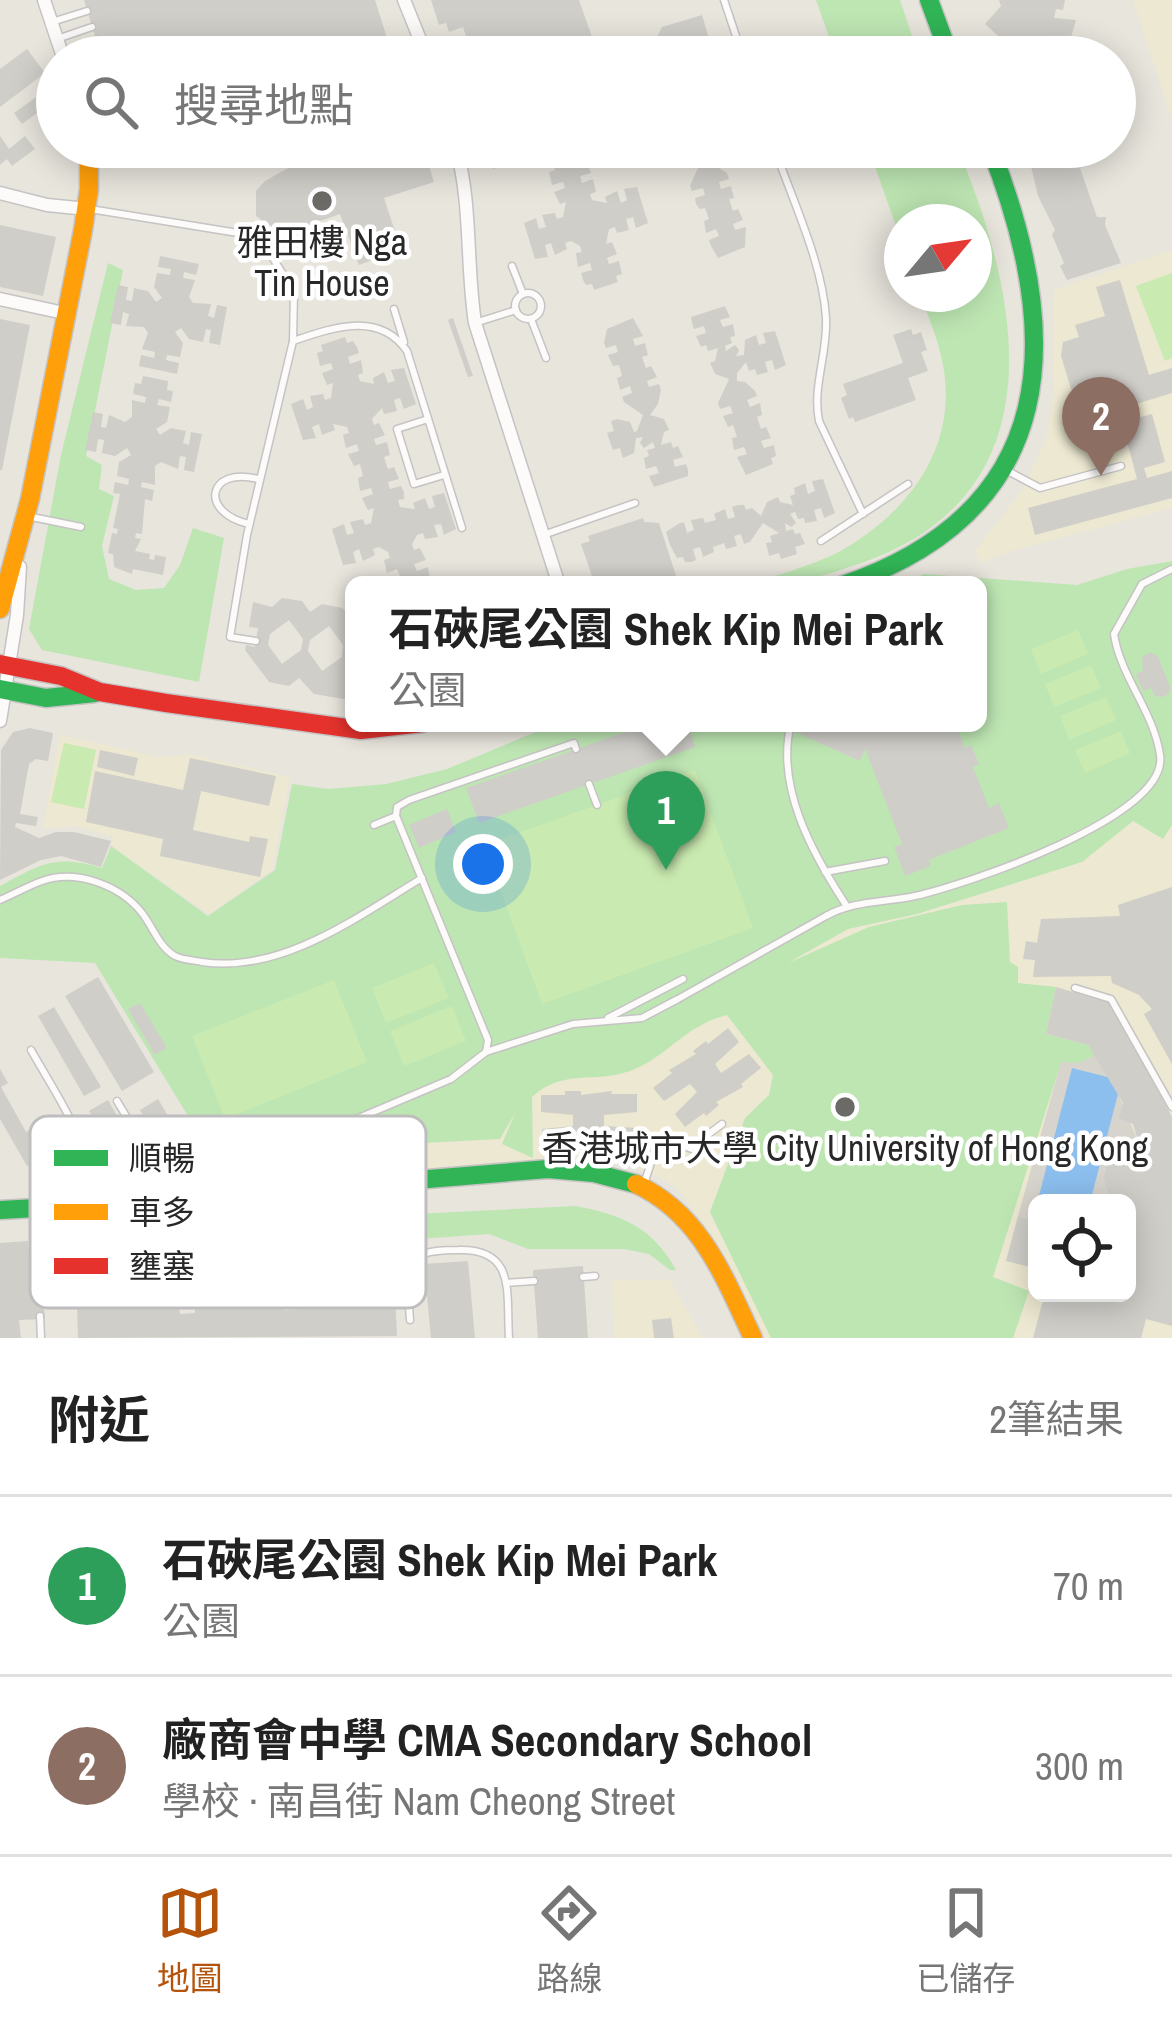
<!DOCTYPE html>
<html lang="zh-TW">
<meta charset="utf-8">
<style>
:root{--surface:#fff;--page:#f2f2f2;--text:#222;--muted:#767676;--line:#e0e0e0;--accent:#b45309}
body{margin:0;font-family:"Archivo Narrow","Noto Sans TC",sans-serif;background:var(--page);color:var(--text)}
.controls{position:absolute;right:36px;bottom:36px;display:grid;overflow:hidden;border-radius:18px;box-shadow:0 6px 30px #0003}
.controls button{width:108px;height:108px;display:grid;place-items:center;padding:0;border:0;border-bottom:3px solid var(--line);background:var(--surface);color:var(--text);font:60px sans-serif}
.compass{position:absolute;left:884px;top:204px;width:108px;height:108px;border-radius:50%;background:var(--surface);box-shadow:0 6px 30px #0003;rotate:61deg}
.you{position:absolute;left:483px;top:864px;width:42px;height:42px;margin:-30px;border:9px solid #fff;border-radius:50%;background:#1a73e8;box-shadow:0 0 0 18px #1a73e833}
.badge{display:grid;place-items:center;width:78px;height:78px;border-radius:50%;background:var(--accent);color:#fff;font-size:39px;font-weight:700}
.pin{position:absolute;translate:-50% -99px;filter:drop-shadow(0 3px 6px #0008)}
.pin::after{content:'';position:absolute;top:63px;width:42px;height:36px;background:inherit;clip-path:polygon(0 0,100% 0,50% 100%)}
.popup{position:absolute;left:345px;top:576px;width:642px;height:156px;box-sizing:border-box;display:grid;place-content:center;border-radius:18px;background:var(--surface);filter:drop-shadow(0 3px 9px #0005);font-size:39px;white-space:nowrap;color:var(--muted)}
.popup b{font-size:45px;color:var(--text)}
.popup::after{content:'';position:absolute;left:50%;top:100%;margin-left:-24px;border:24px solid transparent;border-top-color:var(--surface)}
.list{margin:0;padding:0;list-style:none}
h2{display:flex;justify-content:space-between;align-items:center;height:156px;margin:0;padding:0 48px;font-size:51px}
h2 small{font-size:39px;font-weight:400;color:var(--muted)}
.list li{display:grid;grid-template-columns:78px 1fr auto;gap:36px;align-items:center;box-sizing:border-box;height:180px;padding:0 48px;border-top:3px solid var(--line)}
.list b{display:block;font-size:45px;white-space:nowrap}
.list p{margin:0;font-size:39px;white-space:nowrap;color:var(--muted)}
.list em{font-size:39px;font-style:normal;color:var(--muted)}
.icon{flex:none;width:66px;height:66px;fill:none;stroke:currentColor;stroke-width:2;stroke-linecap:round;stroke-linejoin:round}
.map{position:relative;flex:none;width:1172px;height:1338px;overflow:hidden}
.search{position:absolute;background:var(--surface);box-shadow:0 6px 30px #0003;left:36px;right:36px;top:36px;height:132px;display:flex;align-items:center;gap:30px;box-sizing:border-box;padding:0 42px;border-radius:66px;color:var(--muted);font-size:45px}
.sheet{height:516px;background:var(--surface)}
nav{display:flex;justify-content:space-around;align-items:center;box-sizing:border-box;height:168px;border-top:3px solid var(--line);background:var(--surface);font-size:33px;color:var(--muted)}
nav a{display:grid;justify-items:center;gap:6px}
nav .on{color:var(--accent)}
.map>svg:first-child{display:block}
.education{fill:#ece8d1;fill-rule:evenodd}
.green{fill:#bee6b3}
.pitch{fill:#c9eab0}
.plaza{fill:#d6d4cc}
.water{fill:#8cbfee}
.building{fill:#d0cec9;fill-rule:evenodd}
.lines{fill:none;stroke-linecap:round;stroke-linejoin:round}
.lane-casing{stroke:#c5c3c3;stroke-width:9}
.street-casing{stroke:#c5c3c3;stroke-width:15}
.fast-casing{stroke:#c5c3c3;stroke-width:21}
.slow-casing{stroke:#c5c3c3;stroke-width:21}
.jam-casing{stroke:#c5c3c3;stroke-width:21}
.lane{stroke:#fcfbfa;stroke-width:6}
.street{stroke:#fcfbfa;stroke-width:12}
.fast{stroke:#30b455;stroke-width:18}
.slow{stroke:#ff9f0a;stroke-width:18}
.jam{stroke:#e5322d;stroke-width:18}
.lane-bridge-casing{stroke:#c5c3c3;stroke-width:9;stroke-linecap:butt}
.lane-bridge{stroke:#fcfbfa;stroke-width:6}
.poi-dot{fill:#6b6a67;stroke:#fff;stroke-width:4.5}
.labels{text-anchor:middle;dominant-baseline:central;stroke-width:9;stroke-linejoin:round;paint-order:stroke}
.poi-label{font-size:36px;fill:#282828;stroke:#fff}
.key{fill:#fff;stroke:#bebebe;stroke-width:3}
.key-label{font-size:33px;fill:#282828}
</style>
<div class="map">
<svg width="1172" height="1338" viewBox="0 0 1172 1338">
<rect width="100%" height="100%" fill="#e8e5dd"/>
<g class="education">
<path d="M1133,0H1172V120Z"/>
<path d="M1172,250V508L1011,551L980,563L975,551L1024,487L1047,436L1054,391V290Z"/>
<path d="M60,735L160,757L189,754L290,777L272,870L209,914L111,846L113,837L77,826L43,829Z"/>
<path d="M1133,821L1163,838L1172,825V1338H763L728,1263L701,1221L677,1188L659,1177L629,1166L586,1161L384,1172L382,1145L500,1139L534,1075L692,1016L848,929L917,914L1082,862ZM1037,1203H1127V1293H1037Z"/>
<path d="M611,1280H670L703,1338H614Z"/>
</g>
<g class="green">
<path d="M816,0H900L919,57H836Z"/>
<path d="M868,147H957C1021,297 1060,493 864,562C817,578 799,585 748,585C779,574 816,565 844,549C911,510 958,445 943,365C939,341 928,317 920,294H974V222H902V243Z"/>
<path d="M108,263L123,270L86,456L102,465L99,489L114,496L102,546L109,579L136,590L164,588L180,565L193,528L224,538L199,682L42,650L29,629L61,455Z"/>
<path d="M1172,561V825L1163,839L1133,821L1082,862L917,914L848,929L788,963L869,927L962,905L1007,902L1010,962L1018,967V983L1056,987L1046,1034L1088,1045L1096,1055L1079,1063H1061L993,1277L1029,1291L1013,1338H771L710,1212L745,1118L769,1095L773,1075L727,1015C685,1025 665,1059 630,1071C593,1084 564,1068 532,1097L533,1158L502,1144L515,1113L500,1139L383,1145L384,1172L225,1177L95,963L0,958V886C41,864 55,854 102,868L111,846L208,916L275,870L292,784L328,789L386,784L447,769L557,723H978V585H902L924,574L1077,585L1127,569Z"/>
<path d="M576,1206C622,1215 653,1227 676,1270H670L649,1254L624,1249H528L489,1234L405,1240L379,1257L132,1274L118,1269L52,1263L49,1232Z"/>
</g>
<g class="pitch">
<path d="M1172,273V358L1165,361L1136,286Z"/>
<path d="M1078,630L1088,654L1041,674L1031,649Z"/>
<path d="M1091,665L1101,688L1054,707L1045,684Z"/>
<path d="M1106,697L1116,720L1069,740L1060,716Z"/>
<path d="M1121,731L1130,753L1085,773L1075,750Z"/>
<path d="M64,743L96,750L84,809L51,802Z"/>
<path d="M695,770L753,928L542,1004L484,845Z"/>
<path d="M434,963L449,998L386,1023L372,988Z"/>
<path d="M334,980L367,1062L225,1119L192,1036Z"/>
<path d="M452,1006L466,1041L404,1066L390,1031Z"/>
</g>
<g class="plaza">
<path d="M1096,1055L1108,1077L1072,1068L1037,1203V1221L1018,1216L1061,1062L1079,1063Z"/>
<path d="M1118,1094L1138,1141L1114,1140L1103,1178L1111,1203H1090Z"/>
</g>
<path class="water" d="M1072,1068L1108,1077L1118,1094L1090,1203H1037Z"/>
<g class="building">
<path d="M84,0H375L393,57H93L92,52L99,50Z"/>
<path d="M431,0H579L599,57H473L463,27L449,32L446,23L439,25Z"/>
<path d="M999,0H1065L1063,10L1056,9L1054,18L1076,20L1067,51L1037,45L1036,52L1032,48L1024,57H1002L1004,54L992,43L998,36L985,24L1001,6Z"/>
<path d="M702,15L709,39L680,49L682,57H654L651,49L662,27Z"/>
<path d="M27,49L45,73L0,107V69Z"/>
<path d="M42,93L49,104L22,124L14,113Z"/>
<path d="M0,136L9,149L25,136L35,149L12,166L7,159L0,165Z"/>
<path d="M306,147H423L434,182L384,198L401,249L359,265L340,214L283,234L256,216V191L265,181L290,167Z"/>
<path d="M486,147H521L525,158L493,169Z"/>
<path d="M684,147H713L708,161L727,173L729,179L719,182L721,189L731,186L734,198L729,199L733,211L738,209L743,220L733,224L735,230L746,227L745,247L718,258L711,246L709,240L719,236L716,229L706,233L704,221L709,219L705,208L700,209L696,204L695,198L705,195L703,188L692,191L690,186L701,161L691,160Z"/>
<path d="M1039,147H1079L1086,166L1080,168L1097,217H1106L1105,225L1121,263L1067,280L1060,266L1064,263L1052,235L1055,230L1038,196L1030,162L1040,152Z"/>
<path d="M578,156L580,162L586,161L591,173L580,176L582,183L593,179L596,192L590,194L592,200L607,203L605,197L617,191L621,203L627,200L624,189L637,187L648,223L636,228L633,217L626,219L629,230L617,233L615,227L609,229L606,244L612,242L617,254L607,258L609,264L619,261L622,274L616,276L618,282L594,290L592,284L586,285L583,280L581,273L592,270L590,263L578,267L576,253L582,252L580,246L571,241L565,243L567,249L555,255L551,243L545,245L548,257L535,259L524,223L536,218L539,229L546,227L542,215L555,213L557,219L563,217L566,202L560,204L554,192L565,188L563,182L552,185L549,172L555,170L553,164Z"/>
<path d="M0,225L56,237L43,296L0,287Z"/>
<path d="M160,256L199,264L196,275L184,272L183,278L195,280L189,297L193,303L211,304L208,316L214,318L217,305L227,307L220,345L209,343L211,330L206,329L203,342L189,339L181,328L175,332L183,343L180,357L167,355L166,360L179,363L177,374L139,366L141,355L154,358L155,352L142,349L148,333L144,327L126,326L129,314L123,312L121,325L110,323L118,285L128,287L126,300L132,301L134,288L148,291L156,302L162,298L154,287L157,273L170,275L171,269L158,267Z"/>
<path d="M1120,280L1149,375L1172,368V393L1081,421L1061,356L1063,342L1079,337L1075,325L1105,316L1096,287Z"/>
<path d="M725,306L730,317L720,320L723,327L733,324L735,336L730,337L732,343L725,346L726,351L735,345L739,350L736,356L744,355L745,340L756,335L759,345L766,343L763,333L775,331L786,365L775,370L772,360L765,362L768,372L757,375L755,369L749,371L746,362L737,373V381L745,382L755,391L757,396L747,400L750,407L760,403L762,415L757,417L761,429L766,427L771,438L761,441L764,448L774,445L776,456L771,458L773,464L746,475L737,457L747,454L744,447L734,450L732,438L737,437L733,425L728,427L723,416L733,413L730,406L720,409L718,403L729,379L715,374L710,363L715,361L718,348L708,351L706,345L701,347L696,336L706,333L704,326L694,329L692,323L691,317Z"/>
<path d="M453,318L473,376L468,377L448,320Z"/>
<path d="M633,318L643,336L633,339L635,346L645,343L648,355L642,357L646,368L651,366L657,377L647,381L649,387L659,384L661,390L658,404L650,415L664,419L669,430L664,432L661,445L671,442L673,448L678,446L683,457L673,460L675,467L686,464L688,470V476L654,487L649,476L659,473L656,466L646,469L644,458L649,456L647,450L655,448L653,442L644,448L640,443L643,437L636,438L634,453L623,458L620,448L613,450L607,433L614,431L611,421L617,419L630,422L634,432L637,431L643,415L624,402L622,397L632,393L630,386L620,390L617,378L622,376L619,365L613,366L608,355L618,352L616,345L606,348L604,343L607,329Z"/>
<path d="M0,319L30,325L2,470H0Z"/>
<path d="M911,329L913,335L921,332L927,350L921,352L928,371L908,378L916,400L855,422L853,417L849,419L841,398L847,395L843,384L903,363L893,335Z"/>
<path d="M345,337L347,343L353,341L357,347L359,353L348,357L350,364L361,360L363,373L358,375L360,381L374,384L373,378L384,372L388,383L395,381L391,370L404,368L416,404L404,409L400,398L394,400L397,411L384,414L382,408L372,419L374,425L379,423L385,435L374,439L376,445L387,442L390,455L384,457L388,469L394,467L399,479L388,482L390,489L401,486L404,492V499L398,500L400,507L415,509L413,503L425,498L429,509L435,507L432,496L444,493L456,529L444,535L441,524L434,525L438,537L425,539L423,533L417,535L412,544L414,550L420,548L426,560L414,564L417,571L428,567L430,580L426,585H390L389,579L400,576L397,569L387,573L384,560L390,558L388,552L379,547L373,549L375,555L363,561L359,549L353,552L356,563L343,565L332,529L344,524L347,535L354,533L350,522L363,519L365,525L371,523L374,508L368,510L362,498L373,494L371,488L360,491L358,478L363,476L360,464L354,466L348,454L359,451L357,444L346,448L343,435L349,433L347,427L333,424L335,430L322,435L319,424L312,427L316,438L303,440L291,404L303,399L307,410L313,407L310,396L323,394L325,400L331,398L333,383L327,385L322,373L333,369L331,363L320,366L317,353L323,351L321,345Z"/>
<path d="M143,376L168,381L167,390L173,391L171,402L159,399L157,405L170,407L167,422L156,429L160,435L171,428L186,431L183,443L189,445L191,432L202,434L194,472L184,470L186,457L180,456L178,469L161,462L155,466V485L142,482L141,487L154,490L152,501L145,499L142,534L136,533L135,538L141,539L135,551L150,554L149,559L154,560L155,555L166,557L163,575L133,569L132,574L114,567L113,554L108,553L112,533L117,534L118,529L113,528L120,494L113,493L115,482L128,485L129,479L117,476L119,462L131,455L127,448L115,456L102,453L104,440L98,439L96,452L85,450L93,412L103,414L101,427L106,428L109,415L125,422L132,417V400L145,403L146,397L133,394L135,383L141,384Z"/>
<path d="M1152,414L1165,462L1144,468L1147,478L1172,471V498L1035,535L1028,508L1137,479L1126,438L1114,441L1112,432L1117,431L1115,424Z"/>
<path d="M823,479L835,513L824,518L821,508L814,510L817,521L805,523L804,518L798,519L795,512L790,514L796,523L791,527L785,523L786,531L793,529L795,534L800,533L805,544L795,547L797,554L781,559L779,553L769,556L766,543L772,542L770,536L779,533L763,523L750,542L744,544L741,534L734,536L737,546L726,549L724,543L713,547L714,552L703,557L700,547L693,549L696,560L691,562H685L683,557L677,558L670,545L666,532L678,524L684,522L687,533L694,530L691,520L703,518L705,523L716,520L714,514L725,509L728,519L735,517L732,507L738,505H744L746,510L752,508L761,516L767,502L778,497L780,502L793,505L790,496L795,494L794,488L805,483L808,494L815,491L812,481Z"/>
<path d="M643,518L644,522L659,523L679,585H595L581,544L590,541L588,536Z"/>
<path d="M282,598L302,601L310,612L322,604L342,608L354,619V643L348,657L354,666V696L343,699L314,694L299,678L289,686L269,682L245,650L246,645L255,647L258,628L249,627L253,602L272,607ZM289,620L303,639L301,650L282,664L268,645L270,634ZM329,626L343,645L342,657L322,671L308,651L310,640Z"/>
<path d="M1151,652L1158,657L1170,687L1169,694L1162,697L1155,696L1151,688L1143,691L1136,674L1143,670L1142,657Z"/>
<path d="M651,723H687L695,747L479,823L466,788Z"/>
<path d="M797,723H955L965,748L971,745L979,764L973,767L989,808L999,803L1009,828L929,860L931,866L905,876L894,847L902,844L865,749L860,761L793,731Z"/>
<path d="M30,728L53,733L48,761L36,759L29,764L20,814L38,817L36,826L16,823L15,827L39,838L56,832H74L111,841L101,867L61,856L41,860L0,880L1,750L13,732Z"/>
<path d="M100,750L138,758L134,776L97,767Z"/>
<path d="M190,758L276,776L269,806L201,791L193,830L249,842L250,836L268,839L260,877L160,856L163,839L86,822L95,771L183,790Z"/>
<path d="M447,809L456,832L419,848L409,825Z"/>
<path d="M1172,887V1064L1144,1014L1152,1009L1139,995L1112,983L1111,976L1033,977L1035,960L1023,959L1026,941L1037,943L1041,919L1120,916L1118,905Z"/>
<path d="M98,977L154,1072L122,1091L65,996Z"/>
<path d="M1056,987L1111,1003L1172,1117V1326L1146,1319L1141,1338H1033L1045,1293H1127V1203H1111L1103,1178L1114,1140L1138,1141L1133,1124L1119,1118L1123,1103L1088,1045L1046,1034Z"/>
<path d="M140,1003L167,1048L155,1055L128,1009Z"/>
<path d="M54,1007L101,1087L84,1096L38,1016Z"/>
<path d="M728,1028L739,1042L715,1064L721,1073L749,1054L761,1068L741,1084L743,1087L716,1102L719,1105L706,1116L704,1113L685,1127L675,1114L697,1092L690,1084L664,1101L653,1088L672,1073L669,1070L696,1054L693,1051L706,1041L708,1044Z"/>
<path d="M0,1069L8,1083L1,1087L26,1132L52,1117L67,1144L27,1166L0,1119Z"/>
<path d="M565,1091H581V1095L612,1091L611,1094H637V1112L604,1115V1126L638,1128V1146L597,1150L596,1146H582V1150H566V1146H542V1129L573,1126V1115L541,1112V1095H565Z"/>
<path d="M158,1099L193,1158L174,1169L140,1110Z"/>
<path d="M108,1100L143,1161L124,1171L89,1111Z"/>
<path d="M1018,1216L1037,1221V1269L1006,1261Z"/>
<path d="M28,1241L29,1255H40L45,1319L19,1320L21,1338H0V1243Z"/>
<path d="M468,1261L475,1338H431L424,1264Z"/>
<path d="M583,1266L588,1338H538L533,1270Z"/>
<path d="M395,1294L397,1336L78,1338L77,1308L179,1304L180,1314L195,1313V1303L283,1299L284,1310L300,1309L299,1298Z"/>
<path d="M671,1318L674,1338H654L652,1320Z"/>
</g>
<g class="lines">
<defs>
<g id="lane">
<path d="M724,0L743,57"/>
<path d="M55,21L87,11"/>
<path d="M57,39L92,27"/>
<path d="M774,147C792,199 823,264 826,318C828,353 812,387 819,421L863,514"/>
<path d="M90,209L238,233L271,255L294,292L293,341L247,535L230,637L256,641"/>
<path d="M512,266L523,294"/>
<circle cx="528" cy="306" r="13"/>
<path d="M394,309L404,342"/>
<path d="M531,319L546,358"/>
<path d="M478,322L516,310"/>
<path d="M293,341C332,328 379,310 407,351L462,528"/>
<path d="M428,419L397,429L414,484L444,475"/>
<path d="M1006,470L1040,488L1121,466"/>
<path d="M32,517L81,527"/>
<path d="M249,524C198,512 208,466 258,479"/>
<path d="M546,534L635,503"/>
<path d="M821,541L908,484"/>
<path d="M791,723C775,786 812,853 846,905"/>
<path d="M589,784L597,805"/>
<path d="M396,816L397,807L409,800L574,743L576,749"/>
<path d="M374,825L396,816L488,1040L486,1052"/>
<path d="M825,872L885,861"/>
<path d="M0,900C14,894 28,886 42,881C76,869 120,885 142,913C153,927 159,947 175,956C182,960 194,960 202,962C281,974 357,917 422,878"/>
<path d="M826,916C855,900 883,903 915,896C964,885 1170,817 1160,755C1154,712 1120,676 1114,634L1142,584L1172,569"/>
<path d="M1075,988L1111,999L1172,1107"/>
<path d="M608,1018L683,979"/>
<path d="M31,1050C58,1098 93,1145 93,1202"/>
<path d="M117,1101L144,1146L162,1197"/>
<path d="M690,1148L722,1124"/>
<path d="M644,1184L659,1138L698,1151"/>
<path d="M319,1185L320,1147L335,1128L451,1079L486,1052L573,1024L642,1018L678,999"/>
<path d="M406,1266L410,1320"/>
<path d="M583,1277L595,1276"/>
<path d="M506,1283L534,1281"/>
<path d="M72,1297L362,1283C386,1277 401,1265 421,1255C431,1250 446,1250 458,1250C517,1248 506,1294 509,1338"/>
<path d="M40,1316L41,1338"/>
</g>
<g id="street">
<path d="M44,0L63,57"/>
<path d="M404,0L427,57"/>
<path d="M456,147C472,204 466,264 475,323L559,585"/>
<path d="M0,193L47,205L87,209"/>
<path d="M0,299L64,313"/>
<path d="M0,721L17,615L20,567"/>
</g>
<g id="fast">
<path d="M929,0L950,57"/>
<path d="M843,585C1063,510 1064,335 990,147"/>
<path d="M0,689L46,698L95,693"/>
<path d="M0,1210L163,1201L548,1169L594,1173L636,1184"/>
</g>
<g id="slow">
<path d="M0,609L30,499L83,230L89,189V147"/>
<path d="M636,1184C701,1214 724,1277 753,1338"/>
</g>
<path id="jam" d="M0,664L61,676L100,692L166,703L361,730L423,723"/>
</defs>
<use href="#lane" class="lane-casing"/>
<use href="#street" class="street-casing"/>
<use href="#fast" class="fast-casing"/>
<use href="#slow" class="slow-casing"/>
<use href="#jam" class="jam-casing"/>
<use href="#lane" class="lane"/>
<use href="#street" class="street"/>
<use href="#fast" class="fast"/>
<use href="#slow" class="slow"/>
<use href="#jam" class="jam"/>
<defs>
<path id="lane-bridge" d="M678,999L826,916"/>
</defs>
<use href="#lane-bridge" class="lane-bridge-casing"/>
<use href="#lane-bridge" class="lane-bridge"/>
</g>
<g class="poi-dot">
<circle cx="322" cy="201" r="12"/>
<circle cx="845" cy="1107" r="12"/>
</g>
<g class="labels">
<g class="poi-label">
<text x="322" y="242">雅田樓 Nga<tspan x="322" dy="41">Tin House</tspan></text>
<text x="845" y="1148">香港城市大學 City University of Hong Kong</text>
</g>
</g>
<rect x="30" y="1116" width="396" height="192" rx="18" class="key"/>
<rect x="54" y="1150" width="54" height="16" fill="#30b455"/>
<rect x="54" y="1204" width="54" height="16" fill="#ff9f0a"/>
<rect x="54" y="1258" width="54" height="16" fill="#e5322d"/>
<g class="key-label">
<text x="129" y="1170">順暢</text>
<text x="129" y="1224">車多</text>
<text x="129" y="1278">壅塞</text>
</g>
</svg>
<div class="controls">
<button><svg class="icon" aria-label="locate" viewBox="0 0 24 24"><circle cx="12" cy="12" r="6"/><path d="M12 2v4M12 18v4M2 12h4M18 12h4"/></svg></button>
</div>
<svg class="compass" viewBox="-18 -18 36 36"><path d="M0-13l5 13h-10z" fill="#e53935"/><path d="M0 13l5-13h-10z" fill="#767676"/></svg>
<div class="you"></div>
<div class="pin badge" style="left:666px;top:870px;background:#2e9e5b">1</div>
<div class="popup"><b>石硤尾公園 Shek Kip Mei Park</b>公園</div>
<div class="pin badge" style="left:1101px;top:476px;background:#8d6e63">2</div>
<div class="search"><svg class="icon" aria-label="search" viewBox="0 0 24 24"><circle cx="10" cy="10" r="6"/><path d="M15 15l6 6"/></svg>搜尋地點</div>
</div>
<section class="sheet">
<h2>附近<small>2筆結果</small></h2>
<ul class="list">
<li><span class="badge" style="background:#2e9e5b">1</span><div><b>石硤尾公園 Shek Kip Mei Park</b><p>公園</p></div><em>70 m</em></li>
<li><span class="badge" style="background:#8d6e63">2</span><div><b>廠商會中學 CMA Secondary School</b><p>學校 · 南昌街 Nam Cheong Street</p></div><em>300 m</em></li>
</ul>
</section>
<nav>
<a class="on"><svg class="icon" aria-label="map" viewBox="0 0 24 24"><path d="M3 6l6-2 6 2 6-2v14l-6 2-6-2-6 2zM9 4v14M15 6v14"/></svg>地圖</a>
<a><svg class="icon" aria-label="directions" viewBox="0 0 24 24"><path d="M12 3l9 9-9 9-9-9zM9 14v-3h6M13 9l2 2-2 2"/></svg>路線</a>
<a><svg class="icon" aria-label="saved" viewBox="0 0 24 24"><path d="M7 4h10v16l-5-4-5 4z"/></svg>已儲存</a>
</nav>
